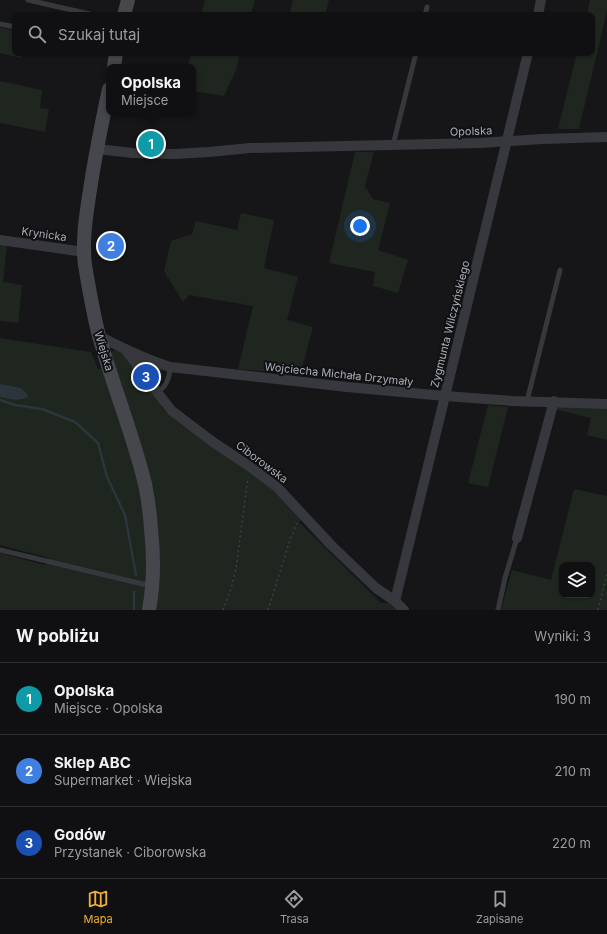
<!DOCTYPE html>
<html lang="pl">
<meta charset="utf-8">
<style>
:root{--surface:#101012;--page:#19191b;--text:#f1f3f6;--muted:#9c9d9f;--line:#303032;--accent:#f2b134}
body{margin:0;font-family:Inter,sans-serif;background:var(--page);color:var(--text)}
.controls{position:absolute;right:12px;bottom:12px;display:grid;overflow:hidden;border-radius:8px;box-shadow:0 1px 3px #0004}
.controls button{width:36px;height:36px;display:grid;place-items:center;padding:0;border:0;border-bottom:1px solid var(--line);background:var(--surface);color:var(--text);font:20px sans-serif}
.you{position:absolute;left:360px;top:226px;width:14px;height:14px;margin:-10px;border:3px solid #fff;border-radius:50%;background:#1a73e8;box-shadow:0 0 0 6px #1a73e833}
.badge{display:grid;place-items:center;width:26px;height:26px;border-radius:50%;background:var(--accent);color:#fff;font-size:13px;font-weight:700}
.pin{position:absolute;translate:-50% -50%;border:2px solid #fff;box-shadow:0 1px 4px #0006}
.popup{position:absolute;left:106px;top:64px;width:90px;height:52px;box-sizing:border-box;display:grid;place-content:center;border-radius:8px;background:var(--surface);filter:drop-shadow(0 1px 3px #0005);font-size:13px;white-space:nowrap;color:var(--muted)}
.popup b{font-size:15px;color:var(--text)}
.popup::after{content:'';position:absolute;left:50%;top:100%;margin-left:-8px;border:8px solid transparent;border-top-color:var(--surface)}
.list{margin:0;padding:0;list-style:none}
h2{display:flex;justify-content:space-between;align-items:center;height:52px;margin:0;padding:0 16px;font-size:17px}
h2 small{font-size:13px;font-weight:400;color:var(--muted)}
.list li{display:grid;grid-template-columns:26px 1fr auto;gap:12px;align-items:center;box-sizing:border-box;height:72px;padding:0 16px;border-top:1px solid var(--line)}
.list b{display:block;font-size:15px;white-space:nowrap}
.list p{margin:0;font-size:13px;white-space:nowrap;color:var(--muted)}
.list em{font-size:13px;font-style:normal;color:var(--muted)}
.icon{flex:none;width:22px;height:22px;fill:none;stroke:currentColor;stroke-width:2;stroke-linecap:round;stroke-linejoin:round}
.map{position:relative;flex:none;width:607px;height:610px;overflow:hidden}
.search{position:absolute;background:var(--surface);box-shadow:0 1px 3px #0004;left:12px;right:12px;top:12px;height:44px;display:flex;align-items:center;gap:10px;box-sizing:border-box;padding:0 14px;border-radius:8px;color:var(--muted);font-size:15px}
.sheet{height:268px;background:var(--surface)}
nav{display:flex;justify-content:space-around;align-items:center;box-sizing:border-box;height:56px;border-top:1px solid var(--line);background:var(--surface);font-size:11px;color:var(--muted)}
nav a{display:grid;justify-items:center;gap:2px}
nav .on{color:var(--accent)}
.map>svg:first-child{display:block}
.green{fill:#1e261f;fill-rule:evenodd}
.water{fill:#2c353c}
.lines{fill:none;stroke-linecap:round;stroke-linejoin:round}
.stream{stroke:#2c353c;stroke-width:2.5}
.path{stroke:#3d3f44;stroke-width:1.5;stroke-dasharray:2 3;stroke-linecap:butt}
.lane{stroke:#37383d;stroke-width:5}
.street{stroke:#37383d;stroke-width:10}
.secondary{stroke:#45474d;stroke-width:14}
.labels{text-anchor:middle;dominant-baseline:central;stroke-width:4;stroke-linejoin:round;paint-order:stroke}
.street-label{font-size:11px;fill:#a8adb8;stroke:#111113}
</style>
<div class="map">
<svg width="607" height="610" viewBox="0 0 607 610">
<rect width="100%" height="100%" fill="#161618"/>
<g class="green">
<path d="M205,0H255L251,14L255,15H201Z"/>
<path d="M293,0H329L325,15H289Z"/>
<path d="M590,0H607V11L579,129H558L577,53H592V15H587Z"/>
<path d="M0,27L15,31V53H22L21,58L0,53Z"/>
<path d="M192,53H240L236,70L224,96L193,91V67H187Z"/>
<path d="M0,81L42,90L40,108L49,109L45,132L0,123Z"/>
<path d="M355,152H374L365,186L373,199L390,203L378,250L408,260L398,293L373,286L375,272L329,263Z"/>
<path d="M241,213L274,220L264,268L298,277L287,320L313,327L300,375L238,369L253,306L189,295L183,302L164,271L171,241L192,234L196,221L237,230Z"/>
<path d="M0,245L7,246L3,282L22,285L18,323L0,321Z"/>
<path d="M0,338L91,352L98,369L112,367L110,354L114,350L121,351L139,375L137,378L141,383L144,381L162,406L161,407L176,421L273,488L301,516L300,523L381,603H392L399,610H0V553L45,565L49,558L0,545Z"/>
<path d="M136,359L161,369L163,376L160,382H155Z"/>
<path d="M488,405L508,407L488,487L468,483Z"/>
<path d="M555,407H607V440L587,435L591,418L558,410L554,409Z"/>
<path d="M574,489L607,496V610H501L512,570L551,580ZM562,565H592V595H562Z"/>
</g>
<path class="water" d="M0,384L21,388L27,394L28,397C19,402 9,399 0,397Z"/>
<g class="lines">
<g class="stream">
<path d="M0,400L15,405L42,409L75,422L98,443L107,477L125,515L136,575"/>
<path d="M134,592V610"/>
</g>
<g class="path">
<path d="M223,610L231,589L236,569L248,477"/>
<path d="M268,610L290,540L297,523"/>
<path d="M598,610L607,574"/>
</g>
<g class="lane">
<path d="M28,0L94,15"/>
<path d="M425,15L427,7"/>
<path d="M0,24L15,27"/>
<path d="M393,145L416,53"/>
<path d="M157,392C166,388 170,377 170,367"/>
<path d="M527,401L560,270"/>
<path d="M0,550L151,586"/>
<path d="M498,610L505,578L517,538"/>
</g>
<g class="street">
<path d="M538,15L541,0"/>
<path d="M96,149L133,153L175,154L209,152L250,148L480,143L542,139L607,137"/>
<path d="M0,240L84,252"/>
<path d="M99,336C122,348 145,359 170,367L347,387L445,396L512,401L607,404"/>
<path d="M125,349L157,392L172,411L213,442L249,466L277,487L331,545L376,588L395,601L404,610"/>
<path d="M517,538L554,401"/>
<path d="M395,601L445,396L528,53"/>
</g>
<g class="secondary">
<path d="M124,15L128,0"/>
<path d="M114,67L116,53"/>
<path d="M109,89C102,122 95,156 90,190C86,215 82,240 85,265C89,289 93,313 99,336C113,386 133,434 145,484C148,499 150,514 151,529C154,556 154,583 149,610"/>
</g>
</g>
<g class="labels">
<g class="street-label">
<text transform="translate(471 131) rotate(-2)">Opolska</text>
<text transform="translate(44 234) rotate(8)">Krynicka</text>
<text transform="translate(450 324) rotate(-76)">Zygmunta Wilczyńskiego</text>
<text transform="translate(104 351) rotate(73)">Wiejska</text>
<text transform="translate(339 374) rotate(6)">Wojciecha Michała Drzymały</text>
<text transform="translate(262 462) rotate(37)">Ciborowska</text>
</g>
</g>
</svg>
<div class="controls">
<button><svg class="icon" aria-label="layers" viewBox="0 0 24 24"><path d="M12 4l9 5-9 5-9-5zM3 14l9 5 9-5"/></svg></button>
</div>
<div class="you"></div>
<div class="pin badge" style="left:151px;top:144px;background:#0f9aa8">1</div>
<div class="popup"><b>Opolska</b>Miejsce</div>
<div class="pin badge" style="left:111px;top:246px;background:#3f7fe0">2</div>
<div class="pin badge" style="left:146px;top:377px;background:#1a4fb4">3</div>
<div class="search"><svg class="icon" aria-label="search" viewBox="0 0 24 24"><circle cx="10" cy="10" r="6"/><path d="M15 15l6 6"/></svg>Szukaj tutaj</div>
</div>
<section class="sheet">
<h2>W pobliżu<small>Wyniki: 3</small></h2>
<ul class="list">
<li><span class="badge" style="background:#0f9aa8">1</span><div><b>Opolska</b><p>Miejsce · Opolska</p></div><em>190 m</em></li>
<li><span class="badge" style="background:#3f7fe0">2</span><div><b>Sklep ABC</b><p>Supermarket · Wiejska</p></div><em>210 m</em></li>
<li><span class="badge" style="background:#1a4fb4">3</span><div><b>Godów</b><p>Przystanek · Ciborowska</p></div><em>220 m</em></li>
</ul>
</section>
<nav>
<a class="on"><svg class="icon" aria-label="map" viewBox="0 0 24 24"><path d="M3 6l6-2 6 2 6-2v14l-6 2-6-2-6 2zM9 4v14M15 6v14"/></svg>Mapa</a>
<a><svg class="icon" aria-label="directions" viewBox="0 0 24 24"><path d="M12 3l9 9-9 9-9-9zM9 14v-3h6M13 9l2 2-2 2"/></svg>Trasa</a>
<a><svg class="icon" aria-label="saved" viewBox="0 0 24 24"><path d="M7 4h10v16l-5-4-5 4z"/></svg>Zapisane</a>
</nav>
